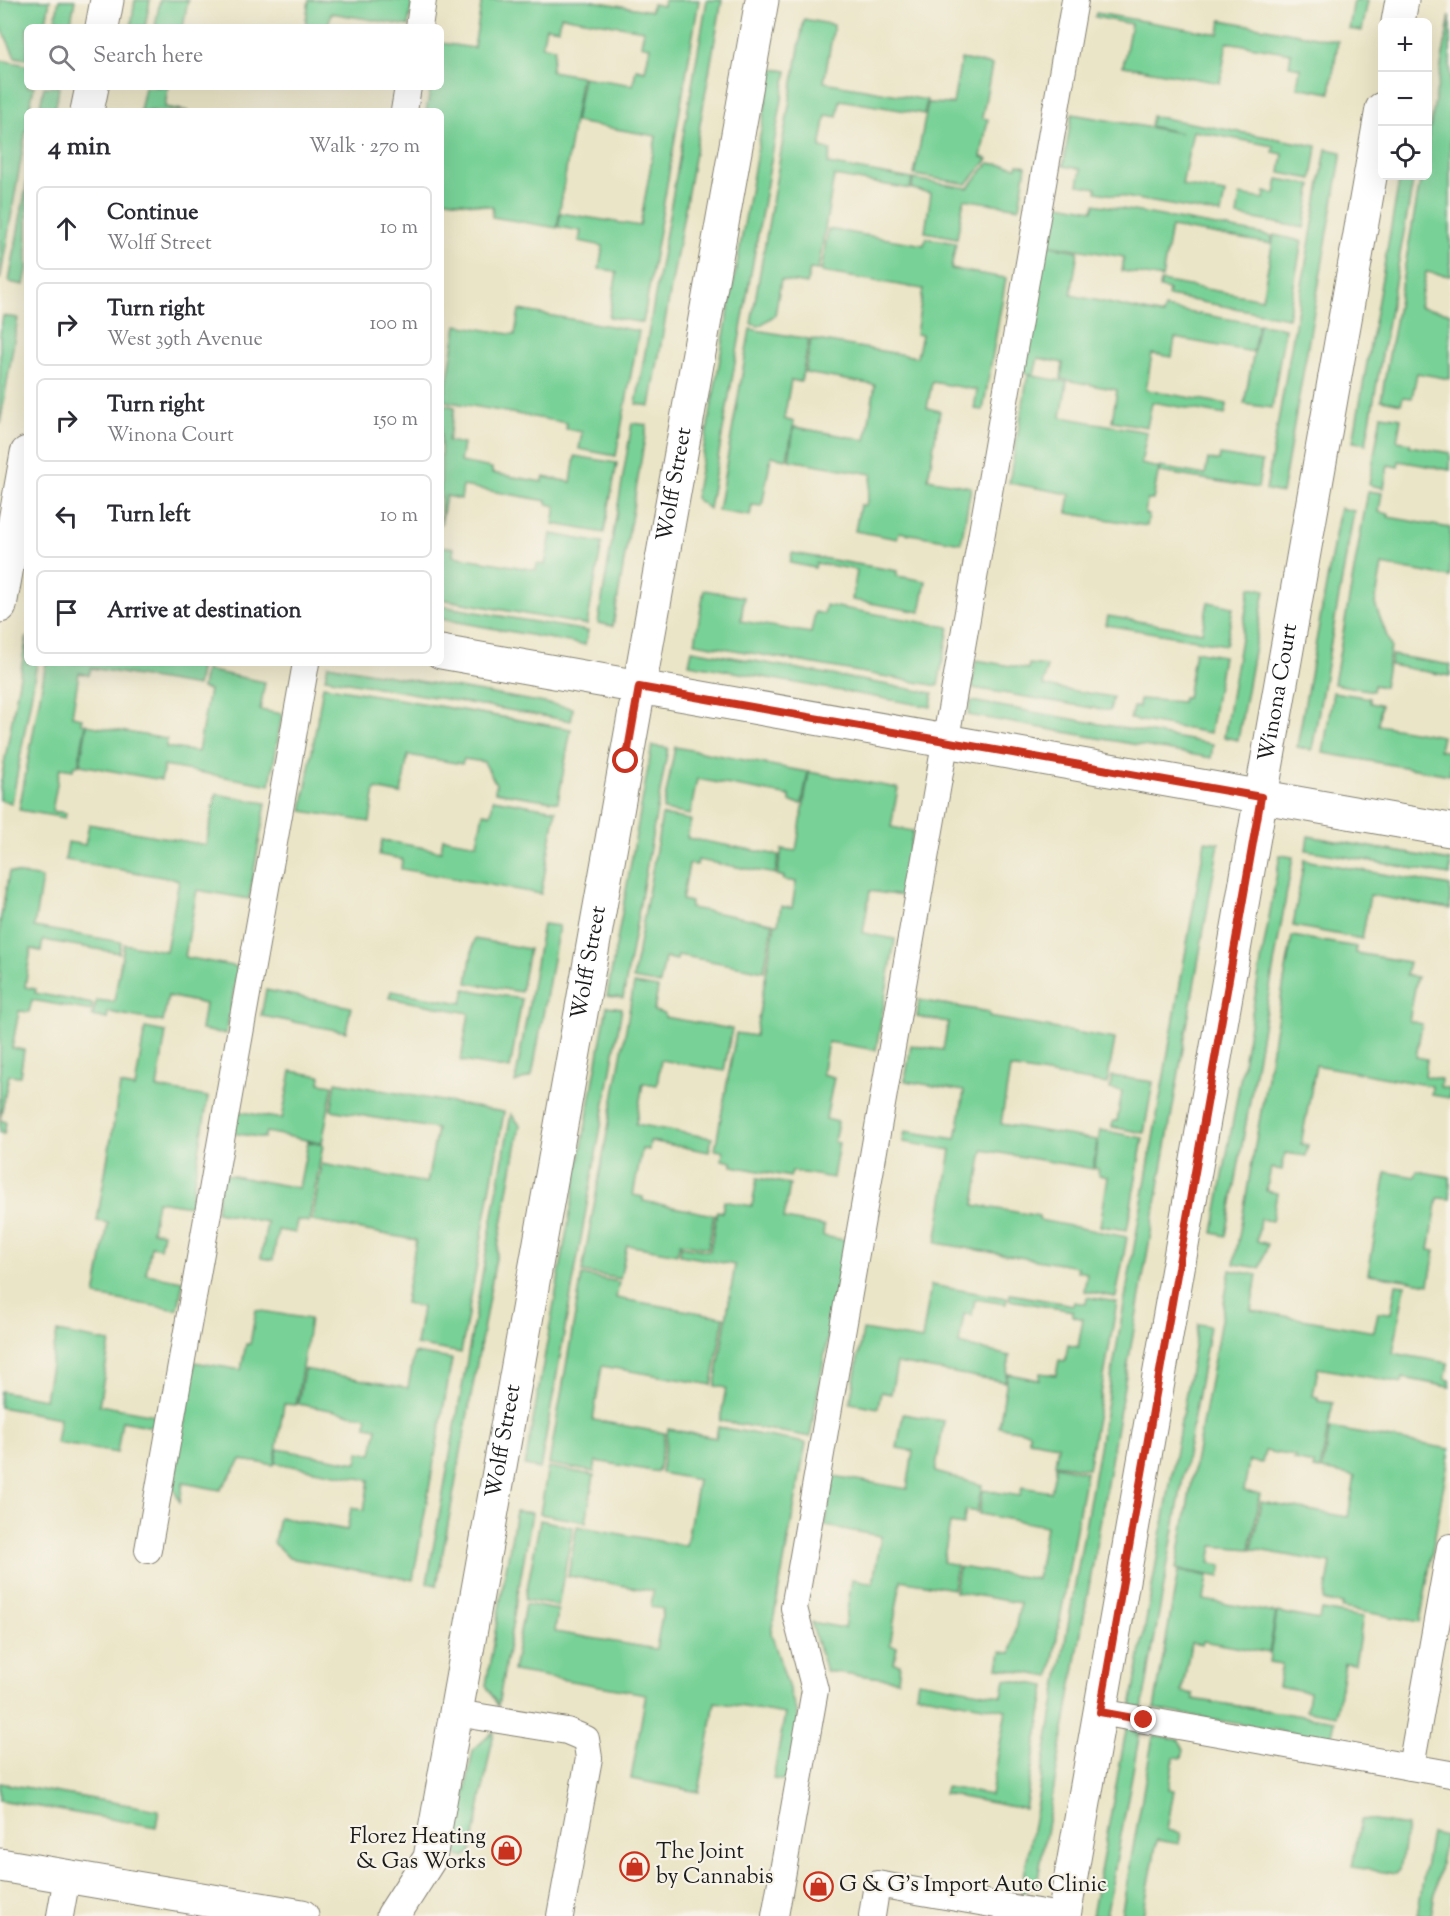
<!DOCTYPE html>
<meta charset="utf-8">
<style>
:root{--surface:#fff;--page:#f2f2f3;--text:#2b2b33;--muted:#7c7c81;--line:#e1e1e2}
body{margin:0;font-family:"Sorts Mill Goudy",serif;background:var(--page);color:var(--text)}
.controls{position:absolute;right:18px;top:18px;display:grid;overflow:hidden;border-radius:9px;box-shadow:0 6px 24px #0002}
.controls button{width:54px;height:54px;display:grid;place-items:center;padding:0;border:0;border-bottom:2px solid var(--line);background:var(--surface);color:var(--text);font:30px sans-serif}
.stop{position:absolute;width:18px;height:18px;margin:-14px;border:4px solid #c8321e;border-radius:50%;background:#fff}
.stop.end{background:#c8321e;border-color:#fff;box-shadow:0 2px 6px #0008}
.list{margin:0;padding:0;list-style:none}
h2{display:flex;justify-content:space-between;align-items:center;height:78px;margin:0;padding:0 24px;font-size:26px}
h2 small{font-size:20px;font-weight:400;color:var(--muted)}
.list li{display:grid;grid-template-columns:39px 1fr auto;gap:18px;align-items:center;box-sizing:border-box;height:84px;margin:0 12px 12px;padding:0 12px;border:2px solid var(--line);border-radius:9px}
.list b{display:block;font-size:22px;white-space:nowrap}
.list p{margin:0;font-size:20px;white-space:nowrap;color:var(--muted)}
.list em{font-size:20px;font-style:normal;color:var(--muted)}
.icon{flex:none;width:33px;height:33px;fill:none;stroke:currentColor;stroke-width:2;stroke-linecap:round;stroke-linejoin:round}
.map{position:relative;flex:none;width:1450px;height:1916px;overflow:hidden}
.search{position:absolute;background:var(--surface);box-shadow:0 6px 24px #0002;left:24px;top:24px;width:420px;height:66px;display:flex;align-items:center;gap:15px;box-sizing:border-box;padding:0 21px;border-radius:9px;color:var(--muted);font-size:22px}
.panel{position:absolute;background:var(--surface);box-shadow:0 6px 24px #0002;left:24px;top:108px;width:420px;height:558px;border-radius:9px}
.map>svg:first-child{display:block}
.green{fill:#78d197;stroke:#4a765a;stroke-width:1.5}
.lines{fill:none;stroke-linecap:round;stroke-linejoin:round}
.service-casing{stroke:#848072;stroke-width:28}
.minor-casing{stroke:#848072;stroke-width:35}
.secondary-casing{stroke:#848072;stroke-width:35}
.service{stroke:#fff;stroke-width:26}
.minor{stroke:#fff;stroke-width:33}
.secondary{stroke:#fff;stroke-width:33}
.route{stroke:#c8321e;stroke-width:8}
.labels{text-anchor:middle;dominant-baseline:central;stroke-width:4.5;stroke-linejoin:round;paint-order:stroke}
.street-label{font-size:22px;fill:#1c1c1c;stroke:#f7f3e8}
.poi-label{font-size:22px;fill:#1c1c1c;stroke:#f7f3e8;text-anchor:start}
</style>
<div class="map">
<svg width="1450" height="1916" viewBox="0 0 1450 1916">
<rect width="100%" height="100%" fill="#f7f3e8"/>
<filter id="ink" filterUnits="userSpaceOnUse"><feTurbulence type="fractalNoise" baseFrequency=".0167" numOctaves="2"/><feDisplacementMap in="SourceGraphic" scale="12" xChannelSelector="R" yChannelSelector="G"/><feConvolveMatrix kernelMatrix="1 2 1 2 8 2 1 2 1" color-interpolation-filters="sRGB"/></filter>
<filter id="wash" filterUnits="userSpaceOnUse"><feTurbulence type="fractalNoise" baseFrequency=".008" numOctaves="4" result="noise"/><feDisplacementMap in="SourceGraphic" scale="24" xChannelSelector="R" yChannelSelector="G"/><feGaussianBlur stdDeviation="1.35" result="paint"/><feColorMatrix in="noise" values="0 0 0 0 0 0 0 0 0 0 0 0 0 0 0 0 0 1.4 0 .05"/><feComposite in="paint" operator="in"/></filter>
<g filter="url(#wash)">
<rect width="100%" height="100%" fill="#ebe5c7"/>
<g class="green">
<path d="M0,0H50L45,27H27V59L15,57L0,24Z"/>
<path d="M59,0H75L70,27H54Z"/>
<path d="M135,0H150L145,27H131Z"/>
<path d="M160,0H188L183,27H155Z"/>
<path d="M309,0H413L408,26L331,13L328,27H305Z"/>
<path d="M482,0H588L651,11L652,4L663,6L664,0H699L643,323L609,317L617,272L599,269L603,246L579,241L581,231L558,227L561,213L640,226L656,136L575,122L583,77L633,85L636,69L645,71L650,47L641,45L644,30L561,16L559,29L546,27L542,46L555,48L551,71L581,76L557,228L492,217L493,207L441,199V111H426L431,87H441V43L474,48Z"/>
<path d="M707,0H722L650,406L636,404Z"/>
<path d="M1354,0H1368L1362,31L1349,29Z"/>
<path d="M1096,13L1219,34L1221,20L1338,41L1330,93L1297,87L1300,68L1289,66L1291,53L1227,42L1220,83L1123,66L1131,24L1095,17Z"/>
<path d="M1450,15V276L1426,272L1419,307L1450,313V379L1417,373L1412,398L1403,397L1401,404L1381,400L1421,176H1428V140Z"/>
<path d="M804,19L834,25L824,82L927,100L924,114L840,100L837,117L826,115L820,148L831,150L828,164L912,179L910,189L834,176L818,270L810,269L807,284L781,280L775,315L759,326L751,324Z"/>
<path d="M961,59L992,65L982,118L988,119L981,157L988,159L967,184L914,175L928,103L953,104Z"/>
<path d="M0,60L27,65V87H34L29,111H27V125L0,280Z"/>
<path d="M772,69L787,71L709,509L695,498Z"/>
<path d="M44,87H59L55,111H39Z"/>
<path d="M145,87H168L165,107L188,111H140Z"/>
<path d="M1072,114L1181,133L1150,126L1152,116L1317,146L1312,179L1280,173L1283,154L1273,152L1274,146L1193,131L1182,185L1225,193L1221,214L1096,192L1097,188L1078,185L1081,169L1063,166Z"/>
<path d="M1326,149L1342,152L1282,493L1266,490Z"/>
<path d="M989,163L1017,167L1018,164L1026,166L1019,208L964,199L957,238L925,232L931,193L912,189L913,179L968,188Z"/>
<path d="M1400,176H1414L1366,444L1353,442Z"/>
<path d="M1278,179L1312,185L1304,228L1237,216L1240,195L1264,199L1265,192L1275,194Z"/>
<path d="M27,181V270L24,285L9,282Z"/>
<path d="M1054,203L1093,210L1095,204L1272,236L1271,244L1171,227L1162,278L1122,271L1124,257L1047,244Z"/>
<path d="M828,229L924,245L926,238L956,243L951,269L1006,278L983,410L974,409L977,390L932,382L927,408L940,411L928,479L971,487L961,543L899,532L897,539L855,531L860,505H866L872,474L789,460L794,427L866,440L875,385L805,373L811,339L917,357L922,335L916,334L923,289L821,272Z"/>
<path d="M1274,235L1302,241L1288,318L1168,296L1169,290L1160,288L1161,281L1262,299Z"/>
<path d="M1045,245L1078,251L1071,295L1163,315L1165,308L1258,324L1253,352L1175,338L1172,357L1152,354L1146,390L1227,404L1225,415L1152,402L1147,427L1112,421L1117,390L1061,379L1063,363L1038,358L1034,375L1023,373Z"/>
<path d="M519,310L639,331L616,456L579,449L582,432L566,429L567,423L444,401L457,325L515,335Z"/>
<path d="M3,316L18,318L0,424V335Z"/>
<path d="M1259,324L1285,328L1272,408L1244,404Z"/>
<path d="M750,329L809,339L801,382L791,380L784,419L794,422L787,459L771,456L762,506L752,505L750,516L718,511Z"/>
<path d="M1028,375L1067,382L1061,417L1147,432L1141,464L1159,468L1153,500H1147L1145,514L1149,515L1147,526L1067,513L1070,494L1009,483Z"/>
<path d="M441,404L455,407L448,441L463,444L460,462L492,468V473L542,482L544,477L571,482L575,456L617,463L604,533L553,524L556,506L547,504V501L463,486L461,499L446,496L441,525Z"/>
<path d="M1381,415L1401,418L1397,441L1410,443V446L1450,453V470L1399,461L1398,467L1388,465L1384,488L1369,485Z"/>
<path d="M632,423L647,425L613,626L598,623Z"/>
<path d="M1220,455L1262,462L1258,488L1159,472L1160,467L1205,475L1208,459L1219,461Z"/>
<path d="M1368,491L1382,493L1379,512L1389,514L1388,517L1450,528V577L1382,565L1375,604L1391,647L1384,687L1374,685L1373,691L1334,684Z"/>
<path d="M1340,508L1354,511L1312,750L1297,747Z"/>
<path d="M551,534L602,543L587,625L441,599V546L454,548L453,556L536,570L537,564L545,565Z"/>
<path d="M792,553L897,571V576L926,581L920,612L852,600L857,570L816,563L815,568L790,563Z"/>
<path d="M1250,587L1265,590L1238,740L1224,737Z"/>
<path d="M704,590L744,597L741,621L811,633L815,612L824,614L826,605L949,627L938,686L695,643Z"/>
<path d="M1208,602L1233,607L1226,645L1106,625L1108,616L1202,632Z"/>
<path d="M441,606L588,631L585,645L441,619Z"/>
<path d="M27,636V663H37L12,803L0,800V787Z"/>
<path d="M692,650L933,693L931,707L689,664Z"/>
<path d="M1195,651L1223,656L1210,733L1130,719L1133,707H1139L1140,699L1182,702L1183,698H1187Z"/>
<path d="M1392,655L1450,665V676L1390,665Z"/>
<path d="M976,660L1028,669L1029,664L1047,666L1043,686L1113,697L1110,711L972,688Z"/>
<path d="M46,663H188L201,665L197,686L91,668L89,675L79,673L72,716L82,718L81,723L86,724L78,766L74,765L73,770L60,768L52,811L66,813L65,818L19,810Z"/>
<path d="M328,665L573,708L571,721L325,678Z"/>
<path d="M205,670L265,682L260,710L282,714L270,785L164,766L161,780L80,765L87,725L167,739L166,747L198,752L209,690L202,688Z"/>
<path d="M323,686L571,729L558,802L495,792L496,784L484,762L464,759L462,764L408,755L401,794L375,789L370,822L302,811Z"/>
<path d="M1333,692L1370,698V703L1381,705L1378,725L1442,736L1439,750L1450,752V775L1323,753Z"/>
<path d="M971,701L1213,744L1211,758L968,715Z"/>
<path d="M652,746L668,748L623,998L607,996Z"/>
<path d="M675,747L808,772L802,804L790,802V796L697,779L690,815L663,810Z"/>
<path d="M809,772L898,788L891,827L913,831L901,896L870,891L863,933L895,939L876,1050L828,1042L822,1074L834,1077L826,1119L838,1122L834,1142L839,1143L833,1178L792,1171L790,1177L732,1166V1162L722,1160L723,1151L715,1150L736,1033L755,1036L775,924H778L781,906L792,908L796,882L783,880L784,877L777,875L782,849L796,851Z"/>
<path d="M216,794L266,803L249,899L197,890L185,957L238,967L226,1034L201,1030L205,1004L168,996L163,1022L108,1012L107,1019L92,1016L97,1000L114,1002L124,944L166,951L179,880L65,860L68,842L85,845L89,824L206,845Z"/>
<path d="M493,799L556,810L541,894L401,869L402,859L379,855L382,840L441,851L443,838L477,844L483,813L491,814Z"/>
<path d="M662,815L691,820L687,838L779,855L775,874L698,860L697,865L689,864L682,900L691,902L690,908L773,923L764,971L678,955L677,960L665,958L660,984L633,979Z"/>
<path d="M1308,836L1450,861V875L1306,850Z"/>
<path d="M1205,841L1219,843L1037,1884L1021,1894Z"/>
<path d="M1280,855L1293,857L1226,1236L1213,1233Z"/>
<path d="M1304,860L1450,886V909L1370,895L1362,939L1293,926Z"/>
<path d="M9,872L42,878L34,927L121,942L119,953L43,940L41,951L31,949L25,987L36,989L35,993L93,1004L91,1011L32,1000L29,1012L19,1011L12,1048L24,1050L20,1076L9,1075L0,1120L6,1122L4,1134L0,1133V922Z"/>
<path d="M543,924L559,926L532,1076L515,1083Z"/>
<path d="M1292,936L1356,947V953L1409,962L1406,975L1417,977L1409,1021L1422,1024L1416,1057L1427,1059L1425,1076L1441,1079L1440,1087L1450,1089L1449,1098L1431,1095L1432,1086L1316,1065L1301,1144L1308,1145L1306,1156L1285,1153L1282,1170L1271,1168L1266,1191L1277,1193L1272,1221L1260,1219L1257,1241L1268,1244L1260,1268L1234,1264Z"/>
<path d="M474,939L529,949L521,992L467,983Z"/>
<path d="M634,984L658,988L654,1011L665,1014V1017L732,1029L724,1071L661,1060L657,1085L643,1083L636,1124L712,1138L709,1152L650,1141L649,1150L642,1149L633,1195L643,1197V1201L714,1215L708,1248L680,1243L677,1254L627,1245L620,1279L582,1272Z"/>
<path d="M465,989L522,999L510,1069L461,1061L469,1013L389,998L391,991L462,1003Z"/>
<path d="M266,990L351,1007L346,1032L261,1016Z"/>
<path d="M919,1000L989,1012V1017L1115,1039L1107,1084L1010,1068L1001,1124L1097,1140L1093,1169L983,1150L974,1205L1039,1216V1220L1127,1237L1116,1297L1084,1291L1087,1273L1077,1271L1078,1267L936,1243L951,1150L903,1142L905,1131L956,1139L964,1091L905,1081L911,1045L943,1050L948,1022L917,1017Z"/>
<path d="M607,1006L622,1008L540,1469L525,1466Z"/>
<path d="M145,1028L166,1032L157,1088L208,1097L190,1206L157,1201L152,1231L163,1233L160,1248L151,1246L146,1274L183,1281L178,1310L95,1296L108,1223L97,1221L120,1085L135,1088Z"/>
<path d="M291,1071L321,1076L320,1083L333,1085L322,1143L266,1132L264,1138L232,1133L236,1111L282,1119Z"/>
<path d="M1112,1076L1153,1082L1144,1133L1112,1127L1113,1121H1117L1122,1091L1110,1089Z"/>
<path d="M336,1082L504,1112L461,1353L416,1345L422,1307L405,1303L416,1240L312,1221L322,1164L427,1183L437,1129L331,1110Z"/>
<path d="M511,1114L520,1125L437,1585L427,1583Z"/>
<path d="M1100,1130L1143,1138L1127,1230L1100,1226L1108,1177L1098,1175V1169L1094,1168Z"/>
<path d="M308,1142L323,1145L309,1222L297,1220L295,1233L278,1230L273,1260L261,1258L267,1222L216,1212L222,1174L299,1188Z"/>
<path d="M1417,1171L1450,1177V1199L1438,1198L1429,1250L1435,1251L1429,1284L1368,1274L1386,1172L1415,1177Z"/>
<path d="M757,1178L790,1184L784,1219L824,1226L823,1236L845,1240L810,1437L720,1421L726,1388L715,1386L735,1265L680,1255L681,1246L710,1251L717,1211L722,1212L724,1201L752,1206Z"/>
<path d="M1230,1270L1257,1275L1251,1310L1374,1332L1378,1312L1391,1313L1396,1284L1405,1285L1393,1353L1448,1363L1445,1379L1450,1380V1387L1403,1378L1402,1383L1318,1368L1313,1396L1318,1397V1401L1333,1403L1320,1470L1313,1469L1314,1464L1294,1460L1295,1456L1265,1451L1262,1463L1249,1461L1244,1491L1260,1494L1250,1549L1213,1546L1210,1563L1222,1565L1220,1577L1176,1569Z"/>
<path d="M582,1275L619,1282L616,1298L724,1317L712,1385L602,1366L593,1420L665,1433L658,1472L596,1461L594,1472L549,1464Z"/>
<path d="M931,1285L1007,1298L1006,1304L975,1299L972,1315L964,1314L959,1344L1010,1356L1005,1382L897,1363L891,1394L881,1392L878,1408L850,1403L863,1330L922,1340Z"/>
<path d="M1010,1294L1073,1305L1074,1302L1086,1304L1087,1297L1117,1302L1088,1469L1055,1464L1058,1445L1029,1440V1432L999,1427L1008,1374L1039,1380L1040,1373L1056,1375L1059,1360L1065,1361L1068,1345L1078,1347L1083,1319L1073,1316V1311L1009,1300Z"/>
<path d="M256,1310L310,1319L296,1405L284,1404L274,1465L241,1460L220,1490L183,1483L180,1502L173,1488L195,1362L241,1370L246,1344H250Z"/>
<path d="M1198,1324L1210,1326L1142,1709L1131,1707Z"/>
<path d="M57,1332L110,1342L99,1405L155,1415L153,1427L122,1421L117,1453L56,1443L60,1418L0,1407V1391L45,1399Z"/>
<path d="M414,1353L452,1359L413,1580L289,1558L274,1543L279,1517L347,1530L351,1508L364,1510L369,1480L275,1463L278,1449L357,1463L359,1452L372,1454L377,1428L366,1426L367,1417L298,1404L304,1369L408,1388Z"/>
<path d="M903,1414L944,1421L935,1472L982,1485L977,1512L966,1510L963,1525L950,1523L943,1562L957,1565L953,1589L901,1580L890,1645L897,1647L894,1663L900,1664L898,1680L826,1671L811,1622L844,1628L852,1579L873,1583L881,1536L825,1526L834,1476L907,1489L913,1451L897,1448Z"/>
<path d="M718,1427L806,1443L771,1633L799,1720L789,1781L773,1779L785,1714L715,1702L699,1792L631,1779L646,1694L513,1671L525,1604L558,1610L555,1632L656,1649L663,1609L651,1607L653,1591L568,1576L577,1526L686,1546L698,1480L661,1473L668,1429L716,1438Z"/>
<path d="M1330,1428L1450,1449L1420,1622L1342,1608L1343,1604L1324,1601L1331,1563L1252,1549L1261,1502L1348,1517L1355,1476L1322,1470Z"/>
<path d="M1056,1466L1086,1472L1050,1677L998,1668L1001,1652L1011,1653L1020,1603L955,1592L959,1567L1037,1579L1046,1526L979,1514L983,1490L1020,1496L1022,1487L1051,1492Z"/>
<path d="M548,1467L594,1475L586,1522L540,1514Z"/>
<path d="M516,1511L532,1513L498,1706L486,1685Z"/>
<path d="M540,1520L573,1527L558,1606L525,1600Z"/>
<path d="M1178,1571L1208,1576L1204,1600L1276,1613L1269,1653L1203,1641L1202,1645L1191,1643L1182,1692L1193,1694V1699L1335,1721L1331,1740L1154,1709Z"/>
<path d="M1321,1610L1363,1617L1355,1664L1345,1663L1336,1716L1306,1711L1309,1692L1278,1686L1282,1664L1269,1662L1277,1612L1319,1620Z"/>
<path d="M1005,1679L1046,1686L1025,1809L944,1794L946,1787L991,1795L1006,1710L916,1694L918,1681L1002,1696Z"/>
<path d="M1127,1725L1141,1727L1106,1916H1092Z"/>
<path d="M494,1731L471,1853L464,1857L458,1856L456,1843L473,1750Z"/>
<path d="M1153,1736L1179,1740L1184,1750L1182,1758L1174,1757L1169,1789L1174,1790L1167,1830L1181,1833L1179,1844L1157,1840L1143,1916H1121Z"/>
<path d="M0,1783L159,1810L156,1827L0,1800Z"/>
<path d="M1361,1819L1407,1826L1400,1870L1396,1874L1352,1867Z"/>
<path d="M1431,1833L1445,1836L1431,1916H1417Z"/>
</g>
</g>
<g filter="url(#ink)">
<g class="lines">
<defs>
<g id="service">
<path d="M419,27L423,0"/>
<path d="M404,111L408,87"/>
<path d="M148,1550L306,663"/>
<path d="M1100,1712L1450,1774"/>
<path d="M456,1713L567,1731L586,1739L589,1758L560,1916"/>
<path d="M1411,1767L1450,1547"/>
<path d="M60,1916L67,1877"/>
<path d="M775,1916L815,1690L794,1608L1075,0"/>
<path d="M872,1916L877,1884L1060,1916"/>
</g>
<g id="minor">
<path d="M1398,22L1402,0"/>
<path d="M102,27L107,0"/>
<path d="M87,111L92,87"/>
<path d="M0,606L27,453"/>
<path d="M441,652L1450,830"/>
<path id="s1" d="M393,1916L430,1858L762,0"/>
<path id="s2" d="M1064,1916L1382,109"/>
</g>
<path id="secondary" d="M0,1865L302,1916"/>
</defs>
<use href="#service" class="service-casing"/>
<use href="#minor" class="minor-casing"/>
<use href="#secondary" class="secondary-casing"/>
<use href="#service" class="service"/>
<use href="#minor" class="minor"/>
<use href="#secondary" class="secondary"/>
</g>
</g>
<g class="lines" filter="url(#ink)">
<path class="route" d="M626,761L639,687L1261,797L1100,1712L1144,1720"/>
</g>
<defs>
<symbol id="shop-ring" viewBox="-11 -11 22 22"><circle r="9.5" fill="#f7f3e8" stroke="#c8321e" stroke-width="1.5"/><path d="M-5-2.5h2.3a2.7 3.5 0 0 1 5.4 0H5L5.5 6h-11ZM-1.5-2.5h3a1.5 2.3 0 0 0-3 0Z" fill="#c8321e"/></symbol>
</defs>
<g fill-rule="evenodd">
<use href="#shop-ring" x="490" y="1834" width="33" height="33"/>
<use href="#shop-ring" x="618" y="1850" width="33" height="33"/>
<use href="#shop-ring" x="802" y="1870" width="33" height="33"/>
</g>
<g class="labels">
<g class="street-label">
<text stroke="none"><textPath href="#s1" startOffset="1464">Wolff Street</textPath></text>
<text stroke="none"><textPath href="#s2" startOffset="1242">Winona Court</textPath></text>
<text stroke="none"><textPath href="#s1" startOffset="978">Wolff Street</textPath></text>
<text stroke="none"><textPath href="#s1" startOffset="492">Wolff Street</textPath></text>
</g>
<g class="poi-label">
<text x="486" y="1838" text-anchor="end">Florez Heating<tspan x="486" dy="25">&amp; Gas Works</tspan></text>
<text x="656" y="1853">The Joint<tspan x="656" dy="25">by Cannabis</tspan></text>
<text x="839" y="1886">G &amp; G's Import Auto Clinic</text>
</g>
</g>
</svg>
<div class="controls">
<button>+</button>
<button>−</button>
<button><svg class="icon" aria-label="locate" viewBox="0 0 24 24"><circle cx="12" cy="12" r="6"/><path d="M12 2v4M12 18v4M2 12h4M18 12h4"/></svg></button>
</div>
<div class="stop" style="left:626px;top:761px"></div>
<div class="stop end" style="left:1144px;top:1720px"></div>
<div class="search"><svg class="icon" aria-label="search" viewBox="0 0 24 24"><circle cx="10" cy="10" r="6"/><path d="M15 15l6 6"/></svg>Search here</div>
<section class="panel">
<h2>4 min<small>Walk · 270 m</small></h2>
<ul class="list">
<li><svg class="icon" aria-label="ahead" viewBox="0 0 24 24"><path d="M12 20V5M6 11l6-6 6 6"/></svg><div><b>Continue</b><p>Wolff Street</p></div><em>10 m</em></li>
<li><svg class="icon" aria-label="right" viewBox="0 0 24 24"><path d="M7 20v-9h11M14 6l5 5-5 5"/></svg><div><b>Turn right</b><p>West 39th Avenue</p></div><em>100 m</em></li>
<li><svg class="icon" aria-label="right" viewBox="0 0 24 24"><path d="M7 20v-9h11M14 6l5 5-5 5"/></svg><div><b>Turn right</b><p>Winona Court</p></div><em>150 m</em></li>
<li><svg class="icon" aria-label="left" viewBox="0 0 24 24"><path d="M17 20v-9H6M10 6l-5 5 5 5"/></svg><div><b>Turn left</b></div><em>10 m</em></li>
<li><svg class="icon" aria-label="arrive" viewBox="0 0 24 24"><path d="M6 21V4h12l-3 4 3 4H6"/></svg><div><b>Arrive at destination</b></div></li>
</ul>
</section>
</div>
